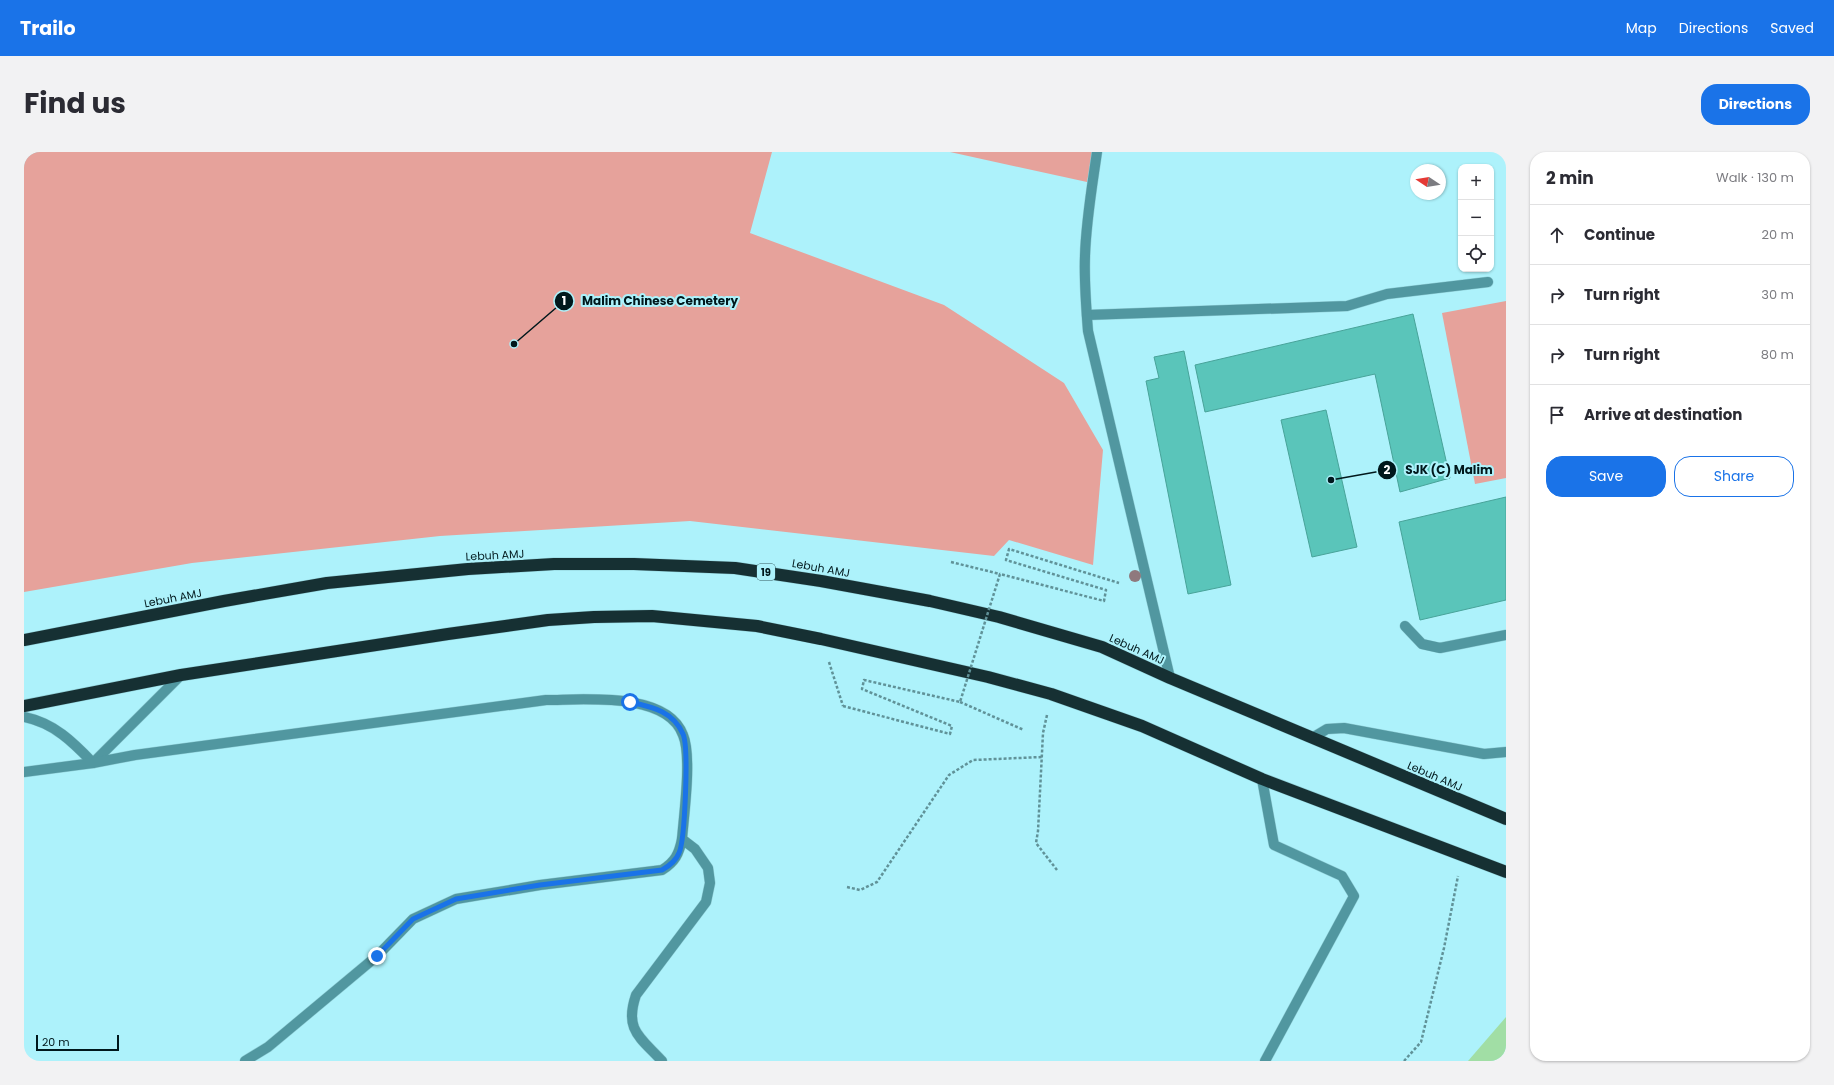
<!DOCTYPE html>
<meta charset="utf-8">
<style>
:root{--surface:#fff;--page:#f2f2f3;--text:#2b2b33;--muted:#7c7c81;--line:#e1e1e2;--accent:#1a73e8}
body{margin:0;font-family:Poppins,sans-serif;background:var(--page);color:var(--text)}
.controls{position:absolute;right:12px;top:12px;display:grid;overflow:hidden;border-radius:8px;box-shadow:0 1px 3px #0004}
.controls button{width:36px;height:36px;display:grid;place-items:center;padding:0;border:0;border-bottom:1px solid var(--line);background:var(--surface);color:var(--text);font:20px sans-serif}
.compass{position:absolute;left:1386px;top:12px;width:36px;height:36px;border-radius:50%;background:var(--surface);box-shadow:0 1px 3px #0004;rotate:282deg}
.scale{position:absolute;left:12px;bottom:10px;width:83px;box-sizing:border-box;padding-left:4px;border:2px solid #00181c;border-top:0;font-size:11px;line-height:14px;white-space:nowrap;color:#00181c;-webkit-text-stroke:3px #adf2fb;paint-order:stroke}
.stop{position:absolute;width:12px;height:12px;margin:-9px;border:3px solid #1a73e8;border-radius:50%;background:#fff}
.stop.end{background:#1a73e8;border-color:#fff;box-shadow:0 1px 4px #0008}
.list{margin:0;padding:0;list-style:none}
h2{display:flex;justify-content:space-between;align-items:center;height:52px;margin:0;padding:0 16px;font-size:17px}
h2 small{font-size:13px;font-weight:400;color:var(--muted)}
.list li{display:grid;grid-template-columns:26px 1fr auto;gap:12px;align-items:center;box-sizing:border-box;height:60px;padding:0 16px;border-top:1px solid var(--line)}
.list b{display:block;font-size:15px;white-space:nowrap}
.list em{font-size:13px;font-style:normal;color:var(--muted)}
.actions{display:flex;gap:8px;padding:12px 16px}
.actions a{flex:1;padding:9px 0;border:1px solid var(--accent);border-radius:16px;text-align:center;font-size:14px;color:var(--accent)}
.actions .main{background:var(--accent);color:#fff}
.icon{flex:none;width:22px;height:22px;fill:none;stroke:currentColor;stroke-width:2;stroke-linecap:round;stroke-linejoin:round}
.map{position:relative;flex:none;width:1482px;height:909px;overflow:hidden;border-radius:16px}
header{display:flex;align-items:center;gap:24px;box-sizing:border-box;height:56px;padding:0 20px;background:var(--accent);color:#fff}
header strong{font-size:19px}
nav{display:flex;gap:22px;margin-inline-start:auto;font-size:14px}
.intro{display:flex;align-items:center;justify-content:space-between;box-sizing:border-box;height:96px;padding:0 24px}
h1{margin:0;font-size:28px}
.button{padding:10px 18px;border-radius:16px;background:var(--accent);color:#fff;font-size:14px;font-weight:700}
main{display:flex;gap:24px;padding:0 24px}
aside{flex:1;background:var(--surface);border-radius:16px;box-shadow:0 1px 3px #0004}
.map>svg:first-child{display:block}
.green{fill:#e6a29b}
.water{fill:#a1dea5}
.building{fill:#5ac5ba;stroke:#48a399}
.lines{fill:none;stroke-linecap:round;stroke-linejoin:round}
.lane-casing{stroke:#91cfd7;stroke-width:11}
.street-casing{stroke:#91cfd7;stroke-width:11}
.highway-casing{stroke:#91cfd7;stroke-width:13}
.path{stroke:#609298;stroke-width:2.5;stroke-dasharray:3 2;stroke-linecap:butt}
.lane{stroke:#5197a0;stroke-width:10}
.street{stroke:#5197a0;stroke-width:10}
.highway{stroke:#163033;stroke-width:12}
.path-bridge{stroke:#609298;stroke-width:2.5;stroke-dasharray:3 2;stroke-linecap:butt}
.tree{fill:#8f797d}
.route{stroke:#1a73e8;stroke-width:5}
.labels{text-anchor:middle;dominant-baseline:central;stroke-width:4;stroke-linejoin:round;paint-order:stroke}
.shield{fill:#adf2fb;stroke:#34595f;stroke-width:1}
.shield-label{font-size:10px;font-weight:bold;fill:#00181c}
.street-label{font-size:11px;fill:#00181c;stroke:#adf2fb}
.leader{fill:none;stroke:#00181c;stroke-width:1.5}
.callout-dot{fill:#00181c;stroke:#adf2fb;stroke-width:1.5}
.mark-label{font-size:12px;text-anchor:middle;font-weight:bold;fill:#fff}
.callout-label{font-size:12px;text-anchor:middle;font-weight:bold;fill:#00181c;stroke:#adf2fb;stroke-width:4;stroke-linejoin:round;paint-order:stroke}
</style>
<header>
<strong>Trailo</strong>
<nav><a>Map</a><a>Directions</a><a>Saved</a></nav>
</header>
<div class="intro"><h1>Find us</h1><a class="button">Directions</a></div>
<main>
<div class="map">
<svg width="1482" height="909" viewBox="0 0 1482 909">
<rect width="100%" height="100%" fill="#adf2fb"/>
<g class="green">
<path d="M0,0H748L726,81L920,153L1040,231L1079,298L1069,413L985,388L970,404L666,369L416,384L168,411L0,440Z"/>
<path d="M926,0H1069L1063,30Z"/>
<path d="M1482,149V326L1451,332L1418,161Z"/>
</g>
<path class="water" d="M1482,865V909H1444Z"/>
<g class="building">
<path d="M1389,162L1426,326L1376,340L1351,222L1181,260L1171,213Z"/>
<path d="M1160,199L1207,433L1164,442L1122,229L1135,226L1130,205Z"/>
<path d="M1302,258L1333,395L1288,405L1257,268Z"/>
<path d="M1482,345V448L1396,468L1375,370Z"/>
</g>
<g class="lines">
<defs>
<g id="lane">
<path d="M1063,163L1323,154L1363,142L1464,130"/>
<path d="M1381,474L1398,492L1416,496L1482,483"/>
<path d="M1283,584L1288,586L1303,577L1320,576L1460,602L1482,600"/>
</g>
<g id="street">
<path d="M1073,0C1068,35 1062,69 1061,104C1060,129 1062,154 1064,179L1146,526"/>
<path d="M0,565C30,571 49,590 69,611L157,523"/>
<path d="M0,620L69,611L111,603L522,548C559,548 643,539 659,583C668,604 660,662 658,687L671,697L684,716L686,731L682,750L612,843C600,878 616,885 638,909"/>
<path d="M1238,627L1250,693L1318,724L1330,744L1241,909"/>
<path d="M221,909L244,895L353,804L389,767L432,747L516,733L638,718C651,710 655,702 658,687"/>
</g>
<g id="highway">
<path d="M0,488L200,449L303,431L444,417L530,412H610L711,416L797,429L906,449L975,465L1078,495L1146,526L1482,667"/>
<path d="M0,554L157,523L424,482L524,468L570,465L628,464L733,474L797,487L964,525L1027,542L1118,574L1238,627L1482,720"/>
</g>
</defs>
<use href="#lane" class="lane-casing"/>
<use href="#street" class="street-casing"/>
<use href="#highway" class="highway-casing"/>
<g class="path">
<path d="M927,410L976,422"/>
<path d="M805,510L819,554"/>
<path d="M936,550L1000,578"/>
<path d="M1023,563L1019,581L1014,679L1012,691L1033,718"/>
<path d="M823,735L836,738L853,730L925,623L949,608L1018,605"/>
<path d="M1380,909L1397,890L1420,796L1434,724"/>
</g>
<use href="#lane" class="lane"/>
<use href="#street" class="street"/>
<use href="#highway" class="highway"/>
<path class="path-bridge" d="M819,554L926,582L928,574L838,537L840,528L936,550L976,422L1080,449L1082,438L982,408L985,397L1095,431"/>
</g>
<circle class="tree" cx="1111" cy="424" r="6"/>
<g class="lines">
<path class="route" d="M353,804L389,767L432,747L516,733L638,718C645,714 652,709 655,701C661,688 665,595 659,582C649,559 628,555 606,550"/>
</g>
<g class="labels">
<rect class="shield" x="733" y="412" width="18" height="16" rx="3"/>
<g class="shield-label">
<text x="742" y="420">19</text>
</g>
<g class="street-label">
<text transform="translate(471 403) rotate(-3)">Lebuh AMJ</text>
<text transform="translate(797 416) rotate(10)">Lebuh AMJ</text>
<text transform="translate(149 446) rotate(-11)">Lebuh AMJ</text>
<text transform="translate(1113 497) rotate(24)">Lebuh AMJ</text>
<text transform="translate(1411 624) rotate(23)">Lebuh AMJ</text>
</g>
</g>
<path class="leader" d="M490 192L540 149M1307 328L1363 318"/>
<g class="callout-dot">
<circle cx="490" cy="192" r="4"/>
<circle cx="1307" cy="328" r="4"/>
<circle cx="540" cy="149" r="10"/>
<circle cx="1363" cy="318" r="10"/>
</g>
<g class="mark-label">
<text x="540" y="153">1</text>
<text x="1363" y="322">2</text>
</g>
<g class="callout-label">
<text x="636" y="153">Malim Chinese Cemetery</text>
<text x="1425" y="322">SJK (C) Malim</text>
</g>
</svg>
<div class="controls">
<button>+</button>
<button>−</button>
<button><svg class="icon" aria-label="locate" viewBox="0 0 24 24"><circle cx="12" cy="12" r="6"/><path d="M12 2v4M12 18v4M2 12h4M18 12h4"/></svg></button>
</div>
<svg class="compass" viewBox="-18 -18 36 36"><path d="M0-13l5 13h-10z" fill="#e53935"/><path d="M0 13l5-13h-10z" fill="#7c7c81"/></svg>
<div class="scale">20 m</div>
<div class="stop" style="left:606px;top:550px"></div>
<div class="stop end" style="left:353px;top:804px"></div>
</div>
<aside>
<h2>2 min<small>Walk · 130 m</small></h2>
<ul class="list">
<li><svg class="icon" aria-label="ahead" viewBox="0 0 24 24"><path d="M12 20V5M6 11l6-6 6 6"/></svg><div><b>Continue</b></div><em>20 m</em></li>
<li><svg class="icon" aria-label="right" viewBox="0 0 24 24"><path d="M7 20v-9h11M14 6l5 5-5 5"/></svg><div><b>Turn right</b></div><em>30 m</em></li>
<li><svg class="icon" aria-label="right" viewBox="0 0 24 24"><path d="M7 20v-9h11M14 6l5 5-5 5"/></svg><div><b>Turn right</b></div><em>80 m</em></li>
<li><svg class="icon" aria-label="arrive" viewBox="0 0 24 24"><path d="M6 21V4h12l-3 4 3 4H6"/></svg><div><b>Arrive at destination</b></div></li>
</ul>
<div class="actions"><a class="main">Save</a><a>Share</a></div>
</aside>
</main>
